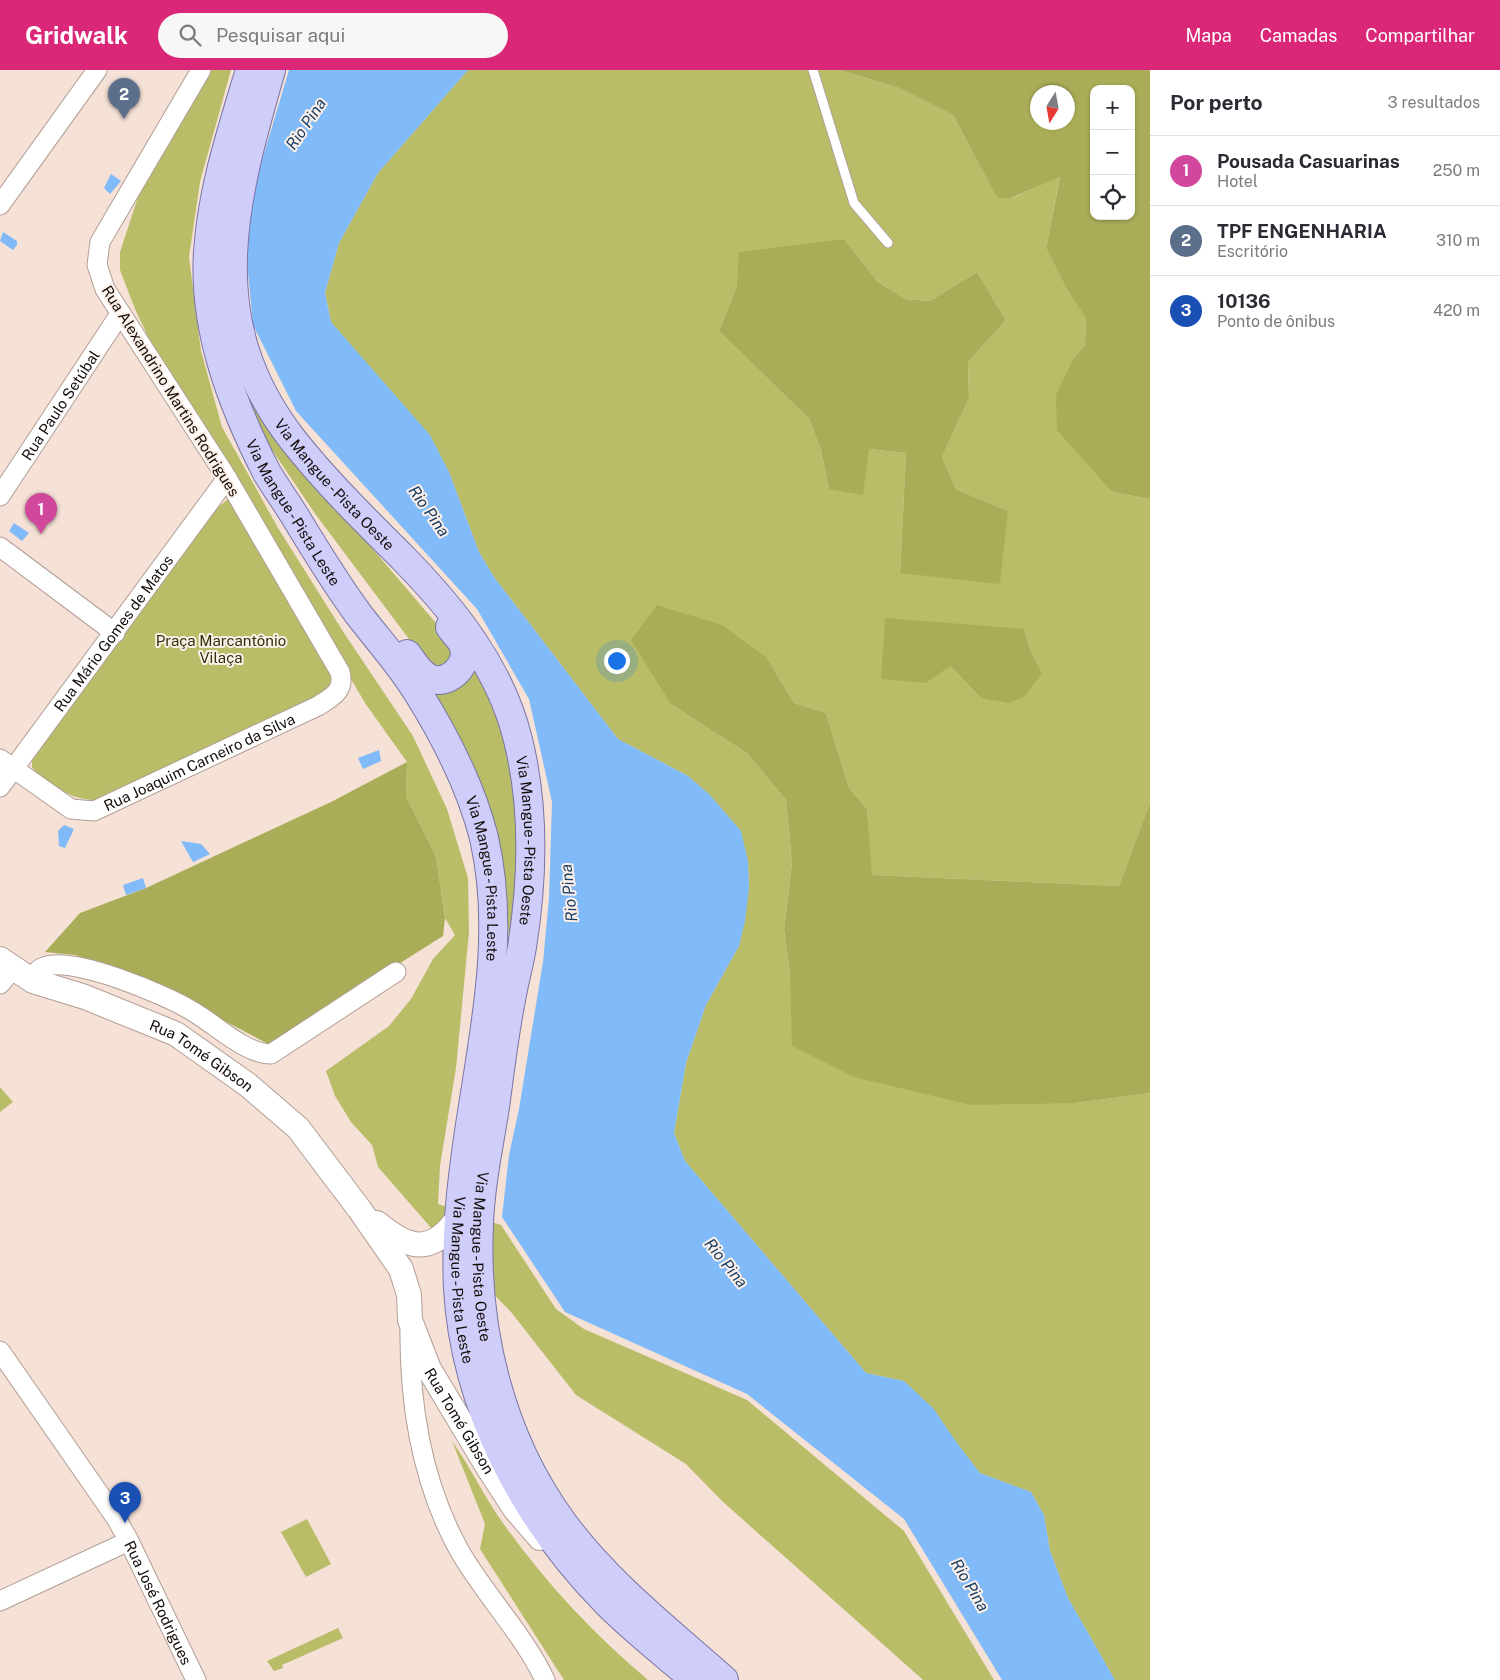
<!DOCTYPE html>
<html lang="pt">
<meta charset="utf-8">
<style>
:root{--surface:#fff;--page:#f7f7f7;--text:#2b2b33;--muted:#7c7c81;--line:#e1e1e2;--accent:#db2777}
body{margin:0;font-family:"Public Sans",sans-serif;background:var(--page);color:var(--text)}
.controls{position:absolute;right:15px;top:15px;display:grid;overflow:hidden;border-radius:10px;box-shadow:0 1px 4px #0004}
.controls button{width:45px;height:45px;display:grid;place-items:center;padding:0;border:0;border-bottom:1px solid var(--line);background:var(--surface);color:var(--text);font:25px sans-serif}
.compass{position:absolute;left:1030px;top:15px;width:45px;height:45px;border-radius:50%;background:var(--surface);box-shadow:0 1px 4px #0004;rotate:191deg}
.you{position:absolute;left:616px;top:590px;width:18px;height:18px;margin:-12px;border:4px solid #fff;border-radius:50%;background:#1a73e8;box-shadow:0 0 0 8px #1a73e833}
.badge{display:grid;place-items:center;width:32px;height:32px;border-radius:50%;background:var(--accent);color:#fff;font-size:16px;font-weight:700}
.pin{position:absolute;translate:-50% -41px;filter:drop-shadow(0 1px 2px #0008)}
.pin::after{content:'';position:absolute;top:26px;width:18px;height:15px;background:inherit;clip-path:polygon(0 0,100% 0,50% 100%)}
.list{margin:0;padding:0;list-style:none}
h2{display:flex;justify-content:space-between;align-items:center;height:65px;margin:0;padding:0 20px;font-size:21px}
h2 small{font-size:16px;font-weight:400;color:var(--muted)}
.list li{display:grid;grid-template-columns:32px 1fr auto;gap:15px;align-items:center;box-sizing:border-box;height:70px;padding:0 20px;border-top:1px solid var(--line)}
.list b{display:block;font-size:19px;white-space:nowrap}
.list p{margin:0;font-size:16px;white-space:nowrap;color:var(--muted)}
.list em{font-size:16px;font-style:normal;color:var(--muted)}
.icon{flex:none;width:28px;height:28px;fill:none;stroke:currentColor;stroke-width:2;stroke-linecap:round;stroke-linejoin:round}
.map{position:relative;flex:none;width:1150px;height:1610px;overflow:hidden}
header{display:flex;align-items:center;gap:30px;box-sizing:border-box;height:70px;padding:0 25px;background:var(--accent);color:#fff}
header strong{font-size:24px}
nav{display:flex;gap:28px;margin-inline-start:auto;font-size:18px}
.search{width:350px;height:45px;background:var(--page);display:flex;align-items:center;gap:12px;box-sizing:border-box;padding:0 18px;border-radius:28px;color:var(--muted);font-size:19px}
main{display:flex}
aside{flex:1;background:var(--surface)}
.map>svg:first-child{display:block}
.green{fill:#b9bd68;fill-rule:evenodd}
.forest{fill:#a9ad58;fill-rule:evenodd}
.water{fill:#80baf9}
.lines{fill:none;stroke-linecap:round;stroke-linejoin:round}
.service-casing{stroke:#b19e94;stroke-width:11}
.minor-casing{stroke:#b19e94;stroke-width:21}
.tertiary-casing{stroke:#b19e94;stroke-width:26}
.primary-casing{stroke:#7974a4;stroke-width:30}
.service{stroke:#fff;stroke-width:9}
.minor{stroke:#fff;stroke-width:19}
.tertiary{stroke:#fff;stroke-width:24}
.primary{stroke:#cfcdfa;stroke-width:28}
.labels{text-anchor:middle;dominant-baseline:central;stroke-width:4;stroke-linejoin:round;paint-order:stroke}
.street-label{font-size:15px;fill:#140d09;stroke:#fcf0e9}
.park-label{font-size:15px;fill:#2f310b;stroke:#fcf0e9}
.water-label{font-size:16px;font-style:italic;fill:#163e66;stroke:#fcf0e9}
</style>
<header>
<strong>Gridwalk</strong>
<div class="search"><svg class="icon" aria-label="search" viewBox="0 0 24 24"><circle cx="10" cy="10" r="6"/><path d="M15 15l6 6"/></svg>Pesquisar aqui</div>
<nav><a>Mapa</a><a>Camadas</a><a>Compartilhar</a></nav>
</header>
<main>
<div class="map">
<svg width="1150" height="1610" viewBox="0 0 1150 1610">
<rect width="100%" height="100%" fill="#f5e1d6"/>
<g class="green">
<path d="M210,0H231L200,112L189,187L201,281L222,357L278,458L344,563L413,666L447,739L468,808L469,862L456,998L440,1096L438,1134L501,1155L556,1239L584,1259L747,1330L904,1461L994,1610H923L722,1431L686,1394L576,1325L511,1242L446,1175L378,1097L372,1075L351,1052L335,1026L326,1001L389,956L411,929L433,889L455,865L445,848L436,786L406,726L407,692L365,633L288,501L161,294L135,239L120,200V182L138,127Z"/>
<path d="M468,0H840L899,18L953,45L997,128H1012L1060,106L1046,178L1066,218L1086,247L1085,275L1073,289L1112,422L1150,429V732L1119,816L871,805L867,739L849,718L826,643L794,633L767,588L671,634L748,684L786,730L792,793L784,859L790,904L1076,1033L1150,1023V1610H1115L1068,1528L1050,1481L1044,1445L1031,1422L980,1403L904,1311L866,1303L685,1091L674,1063L686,993L706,935L739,876L749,818L748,791L688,706L618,669L494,507L479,482L449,402L331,252L325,223L339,173L378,103ZM844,169L878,212L905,229L930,231L977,202L1006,250L968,292L969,328L942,387L956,419L1008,441L900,503L906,383L869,379L829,419L821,380L809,349L719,261L737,216ZM1024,559L1030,580L1042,603L981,628L950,596Z"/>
<path d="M227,255L318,415L436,553L453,576L454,589L439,599L427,593L316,445L268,374L239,307Z"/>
<path d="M228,429L335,604L333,622L101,730C76,732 54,718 36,702L32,697V687L216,439Z"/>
<path d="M478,596L515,695L521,776L509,885C508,780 488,713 435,623C455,622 469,614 478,596Z"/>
<path d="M0,1017L13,1032L0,1042Z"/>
<path d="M452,1371C469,1395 482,1422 498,1446C541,1508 591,1562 648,1610H564L480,1479L485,1454Z"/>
<path d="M307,1449L331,1494L306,1507L281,1462Z"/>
<path d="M338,1558L343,1568L282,1595L283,1598L274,1601L267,1591Z"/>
</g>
<g class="forest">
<path d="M840,0H1150V429L1112,422L1057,360L1056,325L1073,289L1085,275L1086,248L1066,218L1046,178L1060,107L1011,128H997L953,45L899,18ZM1094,19H1131V146H1094ZM1068,22V52H1038V22Z"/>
<path d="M844,169L878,212L905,229L930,231L977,202L1006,250L968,292L969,328L942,387L956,419L1008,441L1000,514L900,503L906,383L869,379L863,425L829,419L821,380L809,349L719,261L737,216L739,182Z"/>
<path d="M657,535L722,555L767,588L794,633L826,643L849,718L867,739L872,805L1119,816L1150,732V1023L1076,1033L971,1035L854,1007L792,976L790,904L784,859L792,793L786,730L748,684L671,634L631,570Z"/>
<path d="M885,548L1024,559L1030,580L1042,603L1025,626L1008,633L981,628L950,596L926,613L881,609Z"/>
<path d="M407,692L406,726L436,786L445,848L443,866L270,975L144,908L75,885L45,882L80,843L146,818L331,732Z"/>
</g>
<g class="water">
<path d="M289,0H468L378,103L339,173L325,223L331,252L430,365L449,402L479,482L494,507L618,669L688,706L709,724L741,761L748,791L749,818L745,851L739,876L706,935L686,993L674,1063L685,1091L866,1303L904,1311L933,1338L957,1373L980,1403L1031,1422L1044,1445L1050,1481L1068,1528L1115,1610H1002L904,1449L747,1324L565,1242L502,1147L509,1085L519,1039L543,892L549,828L552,732L529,629L477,539L296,341L253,255L246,180L251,127Z"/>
<path d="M111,104L121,111L110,124L104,118Z"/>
<path d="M3,162L17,171V175L13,180L0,171Z"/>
<path d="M14,453L29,463L22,471L9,461Z"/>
<path d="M379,680L381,691L363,699L358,688Z"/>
<path d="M64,755L74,759L65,778L59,776L58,761Z"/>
<path d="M181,771L201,774L210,784L193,792Z"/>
<path d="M143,808L146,818L126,825L123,815Z"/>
</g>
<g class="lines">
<defs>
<path id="service" d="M813,0L854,133L888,173"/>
<g id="minor">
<path d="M0,135L97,0"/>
<path id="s1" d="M0,426L120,244"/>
<path d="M0,477L115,563"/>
<path id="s2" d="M0,689L71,739L94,741L318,636C332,627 345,621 340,602L227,408L105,219L97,195L100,172L201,0"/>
<path id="s3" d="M0,717L227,408"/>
<path d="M33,911C36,904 37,899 44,897C72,885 166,925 192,941C215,954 245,984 271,984L396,902"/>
<path d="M0,914L13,899"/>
<path d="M410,1256C409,1333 421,1411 459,1480C484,1524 524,1565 545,1610"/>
<path id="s4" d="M0,1281L116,1448L129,1471L196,1610"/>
<path d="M0,1531L129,1471"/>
</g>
<g id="tertiary">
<path id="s5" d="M0,889L33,911L85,927L176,964L248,1015L298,1058L360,1140L401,1199L409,1225L410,1250L429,1299L489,1399L515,1439L540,1468"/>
<path d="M377,1153C409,1180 432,1185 458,1148"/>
</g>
<g id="primary">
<path id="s6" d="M250,0C232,60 212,119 208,182C203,259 232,335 267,403C276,418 287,433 296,448C316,481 336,514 359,545C379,571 401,595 418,623C446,668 471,716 484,768C505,859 486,952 472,1042C463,1100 455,1160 458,1219C465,1338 525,1450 608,1534C635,1561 666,1585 695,1610"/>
<path id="s7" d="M271,0C233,132 200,251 293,370C326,412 366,451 404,489C454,540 501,599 518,670C535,738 533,808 522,877C519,895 514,912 511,930C504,965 500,1001 495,1037C489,1076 480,1115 479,1154C474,1259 500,1367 563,1453C607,1513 669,1561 724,1610"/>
<path d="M407,584C413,592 420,605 431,609C449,615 469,595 464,577C462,570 454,563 450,557"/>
</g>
</defs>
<use href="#service" class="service-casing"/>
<use href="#minor" class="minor-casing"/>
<use href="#tertiary" class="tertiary-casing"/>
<use href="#primary" class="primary-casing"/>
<use href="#service" class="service"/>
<use href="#minor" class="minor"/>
<use href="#tertiary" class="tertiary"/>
<use href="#primary" class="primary"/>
</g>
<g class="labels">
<g class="street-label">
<text transform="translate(171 321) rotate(58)">Rua Alexandrino Martins Rodrigues</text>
<text stroke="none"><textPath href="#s1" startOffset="109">Rua Paulo Setúbal</textPath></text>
<text stroke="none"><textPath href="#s7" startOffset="449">Via Mangue - Pista Oeste</textPath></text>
<text stroke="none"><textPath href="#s6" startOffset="466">Via Mangue - Pista Leste</textPath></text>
<text stroke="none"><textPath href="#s3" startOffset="191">Rua Mário Gomes de Matos</textPath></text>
<text stroke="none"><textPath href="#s2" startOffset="226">Rua Joaquim Carneiro da Silva</textPath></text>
<text stroke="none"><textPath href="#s7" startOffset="869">Via Mangue - Pista Oeste</textPath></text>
<text stroke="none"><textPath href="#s6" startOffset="886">Via Mangue - Pista Leste</textPath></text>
<text stroke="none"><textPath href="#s5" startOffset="225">Rua Tomé Gibson</textPath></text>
<text stroke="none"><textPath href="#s7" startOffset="1289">Via Mangue - Pista Oeste</textPath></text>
<text stroke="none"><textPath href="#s6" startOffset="1291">Via Mangue - Pista Leste</textPath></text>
<text stroke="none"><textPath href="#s5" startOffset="686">Rua Tomé Gibson</textPath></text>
<text stroke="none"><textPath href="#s4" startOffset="298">Rua José Rodrigues</textPath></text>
</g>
<g class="park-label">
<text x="221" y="570">Praça Marcantônio<tspan x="221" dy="17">Vilaça</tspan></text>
</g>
<g class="water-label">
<text transform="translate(306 54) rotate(-56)">Rio Pina</text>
<text transform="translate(429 441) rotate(55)">Rio Pina</text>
<text transform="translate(569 823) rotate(-96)">Rio Pina</text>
<text transform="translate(726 1193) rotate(51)">Rio Pina</text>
<text transform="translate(970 1515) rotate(59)">Rio Pina</text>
</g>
</g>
</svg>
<div class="controls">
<button>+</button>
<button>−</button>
<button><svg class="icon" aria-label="locate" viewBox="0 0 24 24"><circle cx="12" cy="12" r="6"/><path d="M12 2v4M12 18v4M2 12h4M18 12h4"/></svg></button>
</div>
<svg class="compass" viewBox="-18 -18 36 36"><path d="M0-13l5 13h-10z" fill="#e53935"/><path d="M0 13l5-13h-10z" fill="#7c7c81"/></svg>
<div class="you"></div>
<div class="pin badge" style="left:41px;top:464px;background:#d1479c">1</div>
<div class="pin badge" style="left:124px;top:49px;background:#5c6f8a">2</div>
<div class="pin badge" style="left:125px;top:1453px;background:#1a4fb4">3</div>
</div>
<aside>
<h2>Por perto<small>3 resultados</small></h2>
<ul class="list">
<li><span class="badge" style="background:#d1479c">1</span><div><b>Pousada Casuarinas</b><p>Hotel</p></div><em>250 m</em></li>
<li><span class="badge" style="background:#5c6f8a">2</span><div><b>TPF ENGENHARIA</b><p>Escritório</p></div><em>310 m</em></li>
<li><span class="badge" style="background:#1a4fb4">3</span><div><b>10136</b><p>Ponto de ônibus</p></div><em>420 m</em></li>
</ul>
</aside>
</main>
